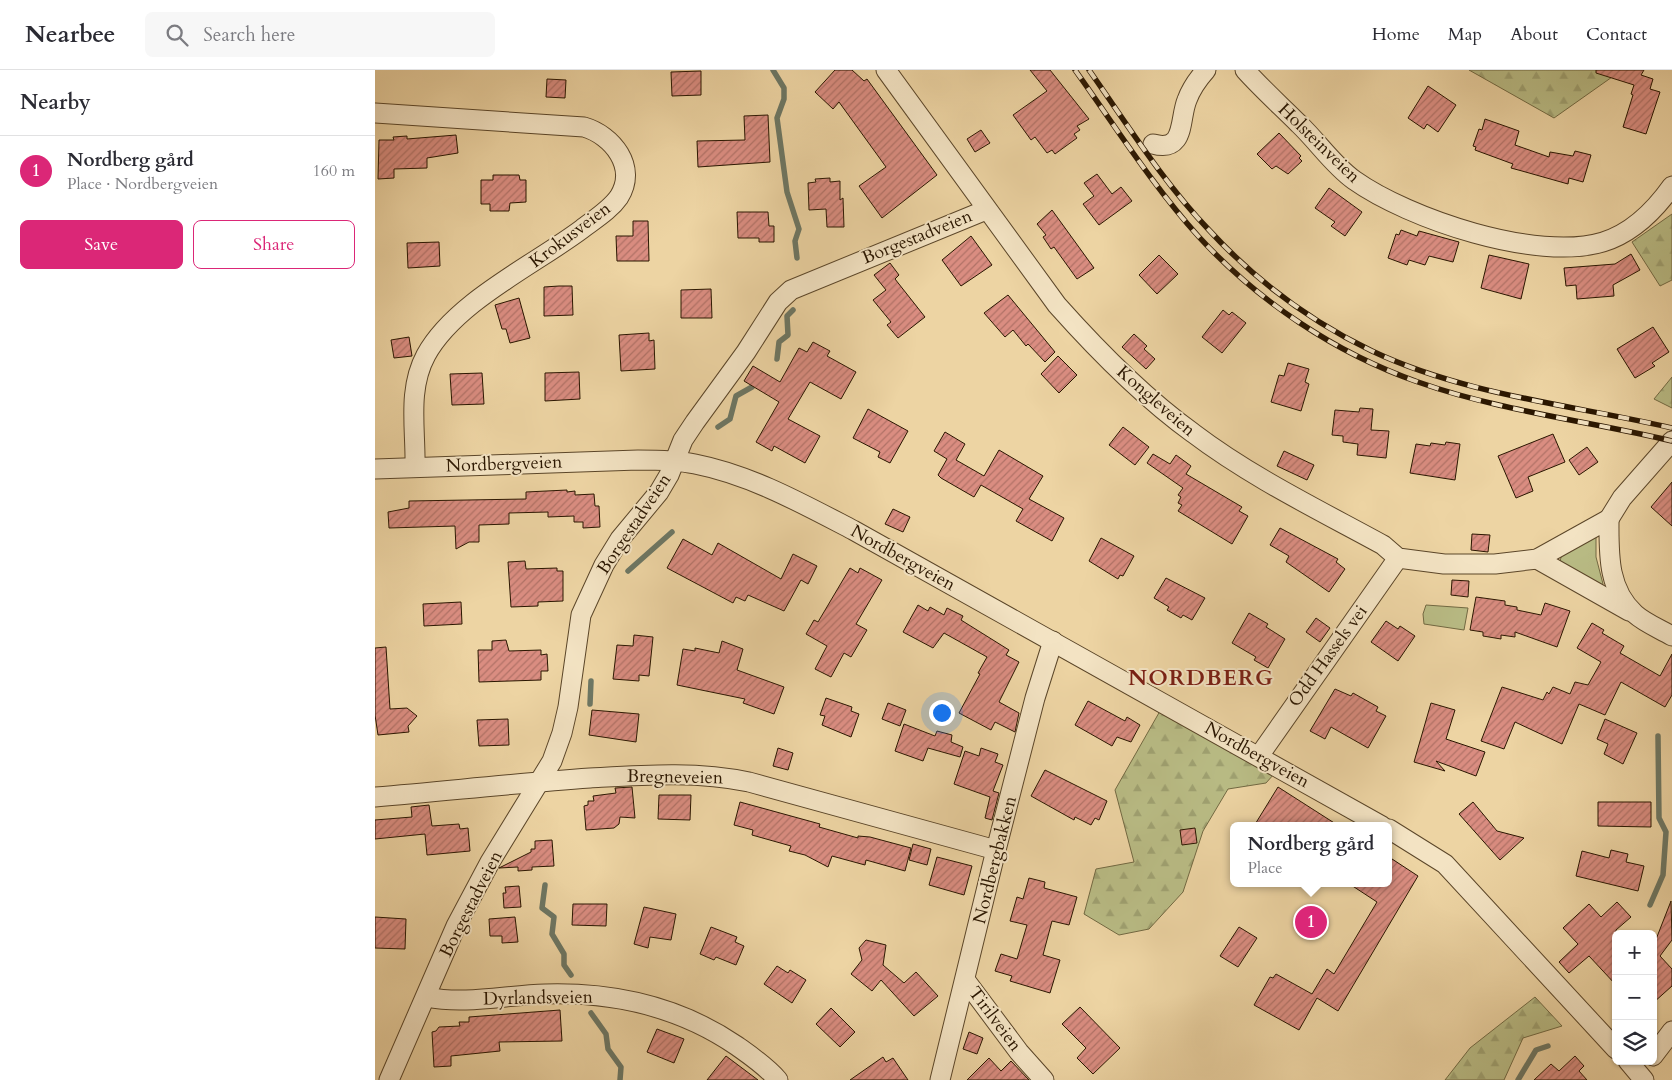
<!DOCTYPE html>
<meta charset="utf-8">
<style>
:root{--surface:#fff;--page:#f7f7f7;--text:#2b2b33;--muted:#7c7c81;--line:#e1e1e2;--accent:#db2777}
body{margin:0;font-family:Cardo,serif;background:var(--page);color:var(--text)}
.controls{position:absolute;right:15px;bottom:15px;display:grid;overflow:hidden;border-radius:8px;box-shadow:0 1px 4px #0004}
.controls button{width:45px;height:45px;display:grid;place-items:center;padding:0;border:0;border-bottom:1px solid var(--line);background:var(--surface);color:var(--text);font:25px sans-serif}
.you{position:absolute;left:566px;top:642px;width:18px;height:18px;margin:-12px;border:4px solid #fff;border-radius:50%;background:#1a73e8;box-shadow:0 0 0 8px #1a73e833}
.badge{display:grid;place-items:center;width:32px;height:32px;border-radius:50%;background:var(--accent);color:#fff;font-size:16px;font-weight:700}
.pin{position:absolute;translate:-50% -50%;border:2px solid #fff;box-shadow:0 1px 5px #0006}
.popup{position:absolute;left:855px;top:752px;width:162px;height:65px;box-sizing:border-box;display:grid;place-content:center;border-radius:8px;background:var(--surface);filter:drop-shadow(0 1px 4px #0005);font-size:16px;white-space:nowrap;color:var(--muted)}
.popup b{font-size:19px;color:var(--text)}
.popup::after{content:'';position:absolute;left:50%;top:100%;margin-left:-10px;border:10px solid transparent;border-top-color:var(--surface)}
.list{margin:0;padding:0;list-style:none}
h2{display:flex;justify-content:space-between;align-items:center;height:65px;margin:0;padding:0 20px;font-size:21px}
h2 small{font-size:16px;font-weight:400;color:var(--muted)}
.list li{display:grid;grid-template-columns:32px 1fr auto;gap:15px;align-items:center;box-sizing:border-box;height:70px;padding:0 20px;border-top:1px solid var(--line)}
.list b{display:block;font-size:19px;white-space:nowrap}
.list p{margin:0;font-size:16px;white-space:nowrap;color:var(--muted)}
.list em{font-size:16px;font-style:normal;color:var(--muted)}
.actions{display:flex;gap:10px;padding:15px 20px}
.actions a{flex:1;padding:11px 0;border:1px solid var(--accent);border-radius:8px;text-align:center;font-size:18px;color:var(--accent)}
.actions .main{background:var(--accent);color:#fff}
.icon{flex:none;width:28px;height:28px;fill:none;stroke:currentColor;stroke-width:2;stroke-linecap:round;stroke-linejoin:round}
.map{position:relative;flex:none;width:1297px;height:1010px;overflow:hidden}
header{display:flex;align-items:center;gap:30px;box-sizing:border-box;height:70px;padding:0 25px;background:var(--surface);border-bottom:1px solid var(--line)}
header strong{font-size:24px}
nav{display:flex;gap:28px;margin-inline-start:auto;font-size:18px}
.search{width:350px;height:45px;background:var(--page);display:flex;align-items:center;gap:12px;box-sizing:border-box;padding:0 18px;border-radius:8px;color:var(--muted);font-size:19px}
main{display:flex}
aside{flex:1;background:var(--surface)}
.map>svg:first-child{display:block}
.grass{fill:#b9bc85;stroke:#726942}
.forest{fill:url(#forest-firs);stroke:#726942}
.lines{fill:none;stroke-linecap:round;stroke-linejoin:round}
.stream{stroke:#6d7764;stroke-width:5.5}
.building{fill:url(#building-hatch);stroke:#2a1600}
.minor-casing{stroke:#5b4629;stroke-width:21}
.minor{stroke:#f3e3c3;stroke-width:19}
.rail-casing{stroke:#2a1600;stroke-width:5.5}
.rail{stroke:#f3e3c3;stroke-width:4;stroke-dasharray:11;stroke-linecap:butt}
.labels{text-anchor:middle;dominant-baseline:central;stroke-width:4;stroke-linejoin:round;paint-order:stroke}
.street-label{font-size:18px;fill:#2a1600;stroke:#f3e3c3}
.district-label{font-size:22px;font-weight:bold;letter-spacing:1px;fill:#7a1f14;stroke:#f3e3c3}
</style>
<header>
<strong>Nearbee</strong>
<div class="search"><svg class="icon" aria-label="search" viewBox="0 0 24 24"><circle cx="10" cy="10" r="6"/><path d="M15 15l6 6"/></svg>Search here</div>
<nav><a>Home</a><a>Map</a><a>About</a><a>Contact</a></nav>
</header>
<main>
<aside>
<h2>Nearby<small></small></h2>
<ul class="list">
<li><span class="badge">1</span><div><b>Nordberg gård</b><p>Place · Nordbergveien</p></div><em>160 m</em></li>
</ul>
<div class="actions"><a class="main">Save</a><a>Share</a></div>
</aside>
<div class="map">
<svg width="1297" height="1010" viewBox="0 0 1297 1010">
<defs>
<pattern id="forest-firs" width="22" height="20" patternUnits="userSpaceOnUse" patternTransform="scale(1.25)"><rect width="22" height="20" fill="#b9bc85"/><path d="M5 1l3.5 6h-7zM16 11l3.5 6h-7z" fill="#9fa171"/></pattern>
<pattern id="building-hatch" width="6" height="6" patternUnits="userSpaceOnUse" patternTransform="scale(1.25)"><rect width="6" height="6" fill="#da8d81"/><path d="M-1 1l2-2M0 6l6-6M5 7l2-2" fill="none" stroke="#b17267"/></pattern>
</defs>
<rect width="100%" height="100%" fill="#edd4a3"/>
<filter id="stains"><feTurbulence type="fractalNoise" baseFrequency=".004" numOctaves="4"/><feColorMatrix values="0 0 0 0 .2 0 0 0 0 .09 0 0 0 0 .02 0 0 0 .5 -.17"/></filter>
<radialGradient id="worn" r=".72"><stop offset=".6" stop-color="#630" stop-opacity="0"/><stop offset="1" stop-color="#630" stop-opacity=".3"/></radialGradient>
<g class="grass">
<path d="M1221,466V487L1228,514L1226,517L1187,497L1185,491L1187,484Z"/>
<path d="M1051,535L1093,538L1089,560L1049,554L1048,544Z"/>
</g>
<g class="forest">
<path d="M1094,0H1247L1179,48Z"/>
<path d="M1297,144V210L1285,216L1257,172Z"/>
<path d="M1297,307V338L1279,329Z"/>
<path d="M785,641L899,704L891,713L853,719L828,761L808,822L774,859L744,865L709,844L721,799L759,792L740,720Z"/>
<path d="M1160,927L1187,956L1148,968L1129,1010H1070L1095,978Z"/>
</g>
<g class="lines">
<g class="stream">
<path d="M398,0L409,18V29L402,48L412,122L424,159L420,171L422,188"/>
<path d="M402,289L404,272L413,265L412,246L418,240"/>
<path d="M343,357L355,349L361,326L377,317"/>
<path d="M253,501L297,462"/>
<path d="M215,634L216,611"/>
<path d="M170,815L167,838L179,847L177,864L189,884V895L196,905"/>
<path d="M1275,835L1288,805L1291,762L1284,748L1283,666"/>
<path d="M216,943L231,964L233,979L246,997L245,1010"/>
<path d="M1143,1010L1161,980L1173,976"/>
</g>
</g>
<g class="building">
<path d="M460,0H477L489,11L492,9L562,105L507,148L484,116L511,97L464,32L458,39L440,22Z"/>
<path d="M655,0H675L714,49L702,56L705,60L699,64L702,68L680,84L677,80L672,83L660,67L656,70L638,45L672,21Z"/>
<path d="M1221,0H1269L1266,5L1278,9L1275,19L1285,22L1271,64L1248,57L1258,25L1256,24L1259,15L1221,3Z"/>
<path d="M326,1V25L297,26L296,2Z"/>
<path d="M172,9L191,10L190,28L171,27Z"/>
<path d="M1053,16L1081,35L1063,62L1052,54L1049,59L1033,48Z"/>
<path d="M393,45L395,92L323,97L322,71L370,70L369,46Z"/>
<path d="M1110,49L1144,61L1140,75L1174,87L1175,82L1198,86L1200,81L1216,85L1208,112L1194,108L1193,114L1147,101L1136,98L1138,94L1100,80L1101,77L1098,76L1104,59L1107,60Z"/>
<path d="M606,60L615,73L600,82L592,69Z"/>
<path d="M904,63L926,86L924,88L927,91L913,104L901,96L897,99L882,84Z"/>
<path d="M81,65L83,83L52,88V98L19,99V108L3,109L4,70H19L18,67L32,66V69Z"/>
<path d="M722,104L737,124L746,117L757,131L724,155L708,134L719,126L709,113Z"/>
<path d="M118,105H144L145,110H151V132L135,133L134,141H115V134H106V110H118Z"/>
<path d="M455,108V112L465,111V130L468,128L469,157H452L451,139L434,140L433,113L441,112L440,109Z"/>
<path d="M954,118L987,142L970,166L956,156L960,152L940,138Z"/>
<path d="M677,140L719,198L702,209L679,177L676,179L668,167L671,165L662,154Z"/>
<path d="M362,142H393L394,156H399V172H384V168H363Z"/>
<path d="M258,151H273L274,191H242L241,166H258Z"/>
<path d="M1026,160L1042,166L1044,161L1084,172L1078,192L1054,186L1050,195L1034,190L1032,195L1013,188L1021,164L1024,165Z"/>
<path d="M596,166L617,195L586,216L567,190Z"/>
<path d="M64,172L65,196L33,198L32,173Z"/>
<path d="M1256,184L1265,200L1238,215L1239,226L1202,229L1201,215L1191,216L1189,198L1240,194Z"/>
<path d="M784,185L803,204L782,224L764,205Z"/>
<path d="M1114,185L1154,194L1146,229L1106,218Z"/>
<path d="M515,193L524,205L520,209L550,247L523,268L512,255L516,252L498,230L511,220L499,205Z"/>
<path d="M184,216H197L198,245L169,246V217Z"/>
<path d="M336,219L337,248H306V220Z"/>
<path d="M633,225L680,282L670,292L653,274L651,276L638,260L630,267L609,243Z"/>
<path d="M144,228L155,268L135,273L131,259H127L120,235Z"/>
<path d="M848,240L854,245L857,242L871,253L847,283L827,267Z"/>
<path d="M1278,257L1294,282L1277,293L1280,296L1260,308L1242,279Z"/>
<path d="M274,263V271L279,270L280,299L246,301L244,265Z"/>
<path d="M759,264L772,276L769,279L780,289L771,299L747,277Z"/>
<path d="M34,267L37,286L19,288L16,270Z"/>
<path d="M438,272L455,281L452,286L481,302L466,329L435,312L413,349L445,366L430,393L399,376L397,381L381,372L404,332L369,311L378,296L405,312L424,278L432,282Z"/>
<path d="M683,286L702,305L684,323L666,304Z"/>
<path d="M913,293L934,299L930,312L934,314L926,341L896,332L904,305L909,306Z"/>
<path d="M204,302L205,329L170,331V303Z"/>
<path d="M107,303L109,334L77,335L75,304Z"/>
<path d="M985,338L998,339L996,360L1014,361L1011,388L982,385L983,374L968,372V366L957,365L960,340L984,342Z"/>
<path d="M493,339L533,361L515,393L503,387L505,382L478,368Z"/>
<path d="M748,357L774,377L760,395L734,375Z"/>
<path d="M570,362L590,374L581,390L609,406L624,380L668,406L654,429L689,448L677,471L641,451L648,439L606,415L599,427L566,408L563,405L572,389L559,381Z"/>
<path d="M1178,364L1190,392L1153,407L1158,421L1141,428L1123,386Z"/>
<path d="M1071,372L1085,374L1080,410L1035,403L1041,374L1055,376L1056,373L1070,375Z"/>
<path d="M1212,377L1223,392L1204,405L1194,390Z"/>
<path d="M909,381L939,395L932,410L902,396Z"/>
<path d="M778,384L795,394L801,385L816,396L811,404L867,437L864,441L873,446L857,474L803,441L807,435L803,433L806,427L803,425L808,418L772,393Z"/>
<path d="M1297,412V456L1276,437Z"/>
<path d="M192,420V422L200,421V425L219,424L220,436H224L225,457L208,458V452H199V446L173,447V442L134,443V454L104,455V472H94L81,479L80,456L14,458L13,442L34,438V431L151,429V422Z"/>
<path d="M518,439L535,447L528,462L510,454Z"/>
<path d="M905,458L963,489L961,492L970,499L954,522L911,492L914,486L895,475Z"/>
<path d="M1097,464L1115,465L1113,482L1096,480Z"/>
<path d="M726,468L759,486L748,506L745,505L743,509L714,491Z"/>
<path d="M308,469L337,485L343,473L406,509L418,484L442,496L433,514L426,510L409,541L373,525L370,531L361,527L358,533L292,498Z"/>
<path d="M150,491L151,499L182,498V501H188V531L163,532V536L136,537L133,492Z"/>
<path d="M475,498L483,503L485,498L507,510L481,554L492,560L476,587L469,583L456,607L440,599L452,576L431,564L439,550L443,552Z"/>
<path d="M791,508L830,528L817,550L808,545L806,548L792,540L794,537L779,528Z"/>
<path d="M1077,510L1094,511L1093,527L1076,525Z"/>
<path d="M1101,527L1130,531V535L1142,537V540L1166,545L1170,533L1195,541L1182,577L1140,562V567L1126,565V569L1108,566V562L1095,560Z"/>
<path d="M86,532L87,554L49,556L48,534Z"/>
<path d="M543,535L553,541L555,537L569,545L572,538L588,546L586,550L634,580L631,585L644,592L624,632L644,643L640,662L620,652L616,660L584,643L605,604L603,603L612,587L569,563L558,578L528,562Z"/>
<path d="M874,543L893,554L891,557L910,569L893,598L879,590L881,587L857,573Z"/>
<path d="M941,548L955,558L945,572L931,562Z"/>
<path d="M1011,551L1023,559L1025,556L1040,566L1023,591L996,572Z"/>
<path d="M1217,553L1229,560L1227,563L1249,576L1245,583L1285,606L1297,584V625L1290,637L1246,612L1230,645L1204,634L1187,674L1140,652L1129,679L1106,671L1127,617L1168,630L1172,622L1174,624L1178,617L1195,624L1200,612L1213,615L1226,592L1202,578Z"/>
<path d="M259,565L278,567L274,606L264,605V611L238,609L242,575L258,576Z"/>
<path d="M131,570L134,581L166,580V585L172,584L173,601H166V610L104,612L103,580H117V571Z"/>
<path d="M347,571L368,579L362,600L409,617L399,644L368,633L370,629L302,615L308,579L320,581V578L344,583Z"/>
<path d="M11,577L15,639L32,638L42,646L33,656L34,662L3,665L0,645V578Z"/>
<path d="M960,619L976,626L978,623L1003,637L1001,641L1011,646L993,678L956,657L950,669L935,661Z"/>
<path d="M451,628L477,637L476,641L484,644L476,667L447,655L450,646L445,645Z"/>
<path d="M713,631L750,651L752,647L765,655L756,672L742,667L737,676L700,655Z"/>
<path d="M513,633L531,640L525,656L507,649Z"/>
<path d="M1056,633L1080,640L1071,669L1110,682L1101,706L1061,691L1070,701L1039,692Z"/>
<path d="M217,640L264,644L261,672L214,665Z"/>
<path d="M133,649L134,675L104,676L102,650Z"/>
<path d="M1230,649L1262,663L1248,694L1229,684L1233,674L1222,669Z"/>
<path d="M529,654L560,666L562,661L577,665L576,672L588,677L585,687L553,678L548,691L520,681Z"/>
<path d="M403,678L418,683L413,700L398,696Z"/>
<path d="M606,678L623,684L620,692L628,695L618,721L624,723L617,750L610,748L615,727L579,714L590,681L604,686Z"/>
<path d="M670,700L732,731L724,750L720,748L716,755L700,747L699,750L656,726Z"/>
<path d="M257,717L260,748L245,747L244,754L239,758L211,760L209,736L213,735V731H219L218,726L241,723L240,718Z"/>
<path d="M903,717L964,756H879Z"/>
<path d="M284,725H316L315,750L283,749Z"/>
<path d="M365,732L445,754L444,757L483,768V766L495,767L536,778L530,801L491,790L490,795L457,786L453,797L430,785L414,781L416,776L377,765L378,760L359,755Z"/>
<path d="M1098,732L1122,761L1149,768L1125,790L1084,744Z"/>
<path d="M1223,732H1276V757L1223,756Z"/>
<path d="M54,735L57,756L84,754L85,759L93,758L95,781L52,785L50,764L0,769V750L37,747L36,737Z"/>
<path d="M820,758L822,773L807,775L805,760Z"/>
<path d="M177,770L179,796L157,797V800L143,801V797L124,798L156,782V779H160V771Z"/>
<path d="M538,774L556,779L552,795L534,790Z"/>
<path d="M1236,780L1253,784L1251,792L1269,796L1263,821L1201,806L1207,781L1234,788Z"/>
<path d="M562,787L597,796L589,825L554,815Z"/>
<path d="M1014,787L1043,806L963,941L942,928L924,960L879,935L895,907L898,908L901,904L937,924L952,899L959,904L1002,832L973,813H1014Z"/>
<path d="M654,808L670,812L669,818L702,827L694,855L677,851L668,885L685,890L675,923L635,911L637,906L620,901L626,884L642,889L652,855L635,851L642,827L648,829Z"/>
<path d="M144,816L146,837L129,838L128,823H131L130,817Z"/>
<path d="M1296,831L1297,870L1285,886L1297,899V916L1278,933V877Z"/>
<path d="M1242,832L1256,847L1241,860V915L1214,886L1194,903L1184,892L1203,874L1188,858L1214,834L1226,847Z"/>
<path d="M198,834H232L231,856L197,855Z"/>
<path d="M269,837L301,844L296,870L275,867L273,878L259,874Z"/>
<path d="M0,847L31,849L30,879L0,878Z"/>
<path d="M140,847L143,872L127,873V866H115L114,849Z"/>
<path d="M336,857L362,867L360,872L369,876L361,895L341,887L339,890L325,884Z"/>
<path d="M864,857L882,868L863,897L845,886Z"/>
<path d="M491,870L511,875L508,895L529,913L541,902L563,926L539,946L506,910L497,921L476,904L487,890L484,878Z"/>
<path d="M402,896L413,903L415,900L431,910L417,933L389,914Z"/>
<path d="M705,937L745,978L718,1004L702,988L711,978L687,954Z"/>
<path d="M456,938L480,962L465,977L441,954Z"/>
<path d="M185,940L187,971L124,972L125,981L76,986V996L59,997L57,962L61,961L64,957L85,956L84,952H94V947Z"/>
<path d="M282,959L309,969L299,993L272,982Z"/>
<path d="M594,962L608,968L602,984L588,979Z"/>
<path d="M351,986L383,1010H332Z"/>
<path d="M1200,986L1209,996L1204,1001L1212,1010H1159L1176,994L1184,1001Z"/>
<path d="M508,987L511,992L518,988L533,1010H475Z"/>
<path d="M614,988L626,1001L636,991L654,1010H592Z"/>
</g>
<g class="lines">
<defs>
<g id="minor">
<path d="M511,0L682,235C723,281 768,327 818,363C876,407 944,440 1008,475L1023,488L1069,494H1120L1162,489L1234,449C1234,482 1232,519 1260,544C1270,553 1285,559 1297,566"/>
<path d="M870,0C887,19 906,36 924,54C943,72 958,95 979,110C1034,149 1162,192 1228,172C1257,163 1280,140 1297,116"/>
<path d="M0,43L209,57C237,65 263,97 244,127C235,140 220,149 207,159C159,195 80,232 51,285C32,320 41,360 40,397"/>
<path d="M778,74C811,83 804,49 812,30C816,19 823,9 831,0"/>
<path d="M0,399L263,390C282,390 301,390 320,394C376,405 428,434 478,460L1007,756"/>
<path d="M1234,449L1247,428L1297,371"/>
<path d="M1162,489L1254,541"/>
<path d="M884,686L1023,488"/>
<path d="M0,727C72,721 143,713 215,708C269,705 321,701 374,712L621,780"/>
<path d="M1014,759L1070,794L1241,979"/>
<path d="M591,911L644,982L669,1010"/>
<path d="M52,927C90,935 131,925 170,924C238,922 305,937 362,976C376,986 391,996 403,1010"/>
<path d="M1278,986L1297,961"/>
<path d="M1253,991L1269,1010"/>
<path d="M14,1010L81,856L115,792L177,691L187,663L193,637L206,545L229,495L245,469L284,422L294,405L308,370L320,352L371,282L403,232L416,220L611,140"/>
<path d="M565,1010L621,780L660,628L678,571"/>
</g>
</defs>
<use href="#minor" class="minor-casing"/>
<use href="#minor" class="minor"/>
<defs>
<g id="rail">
<path d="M700,0C740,56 778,116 824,167C883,231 960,283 1043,312C1125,341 1213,351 1297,371"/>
<path d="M714,0C752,54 788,112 834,160C880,210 935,251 997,281C1090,325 1198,335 1297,358"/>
</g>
</defs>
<use href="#rail" class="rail-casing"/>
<use href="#rail" class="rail"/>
</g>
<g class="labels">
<g class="street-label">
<text transform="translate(944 73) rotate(44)">Holsteinveien</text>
<text transform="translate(195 165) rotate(-37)">Krokusveien</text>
<text transform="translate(542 167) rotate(-22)">Borgestadveien</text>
<text transform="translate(781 331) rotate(41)">Kongleveien</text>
<text transform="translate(129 394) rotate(-2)">Nordbergveien</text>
<text transform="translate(259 454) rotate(-56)">Borgestadveien</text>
<text transform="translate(528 488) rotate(29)">Nordbergveien</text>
<text transform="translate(953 586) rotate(-54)">Odd Hassels vei</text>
<text transform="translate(882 685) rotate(29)">Nordbergveien</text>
<text transform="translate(300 707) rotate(1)">Bregneveien</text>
<text transform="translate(620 790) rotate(-76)">Nordbergbakken</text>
<text transform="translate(96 834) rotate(-63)">Borgestadveien</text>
<text transform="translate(163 928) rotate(-1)">Dyrlandsveien</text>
<text transform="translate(620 949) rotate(53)">Tirilveien</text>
</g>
<g class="district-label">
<text x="826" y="608">NORDBERG</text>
</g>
</g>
<rect width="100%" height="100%" filter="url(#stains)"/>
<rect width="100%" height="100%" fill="url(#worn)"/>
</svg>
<div class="controls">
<button>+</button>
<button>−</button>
<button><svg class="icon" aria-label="layers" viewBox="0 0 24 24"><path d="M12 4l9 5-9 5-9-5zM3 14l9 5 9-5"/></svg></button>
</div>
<div class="you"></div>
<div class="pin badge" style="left:936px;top:852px">1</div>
<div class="popup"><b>Nordberg gård</b>Place</div>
</div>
</main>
